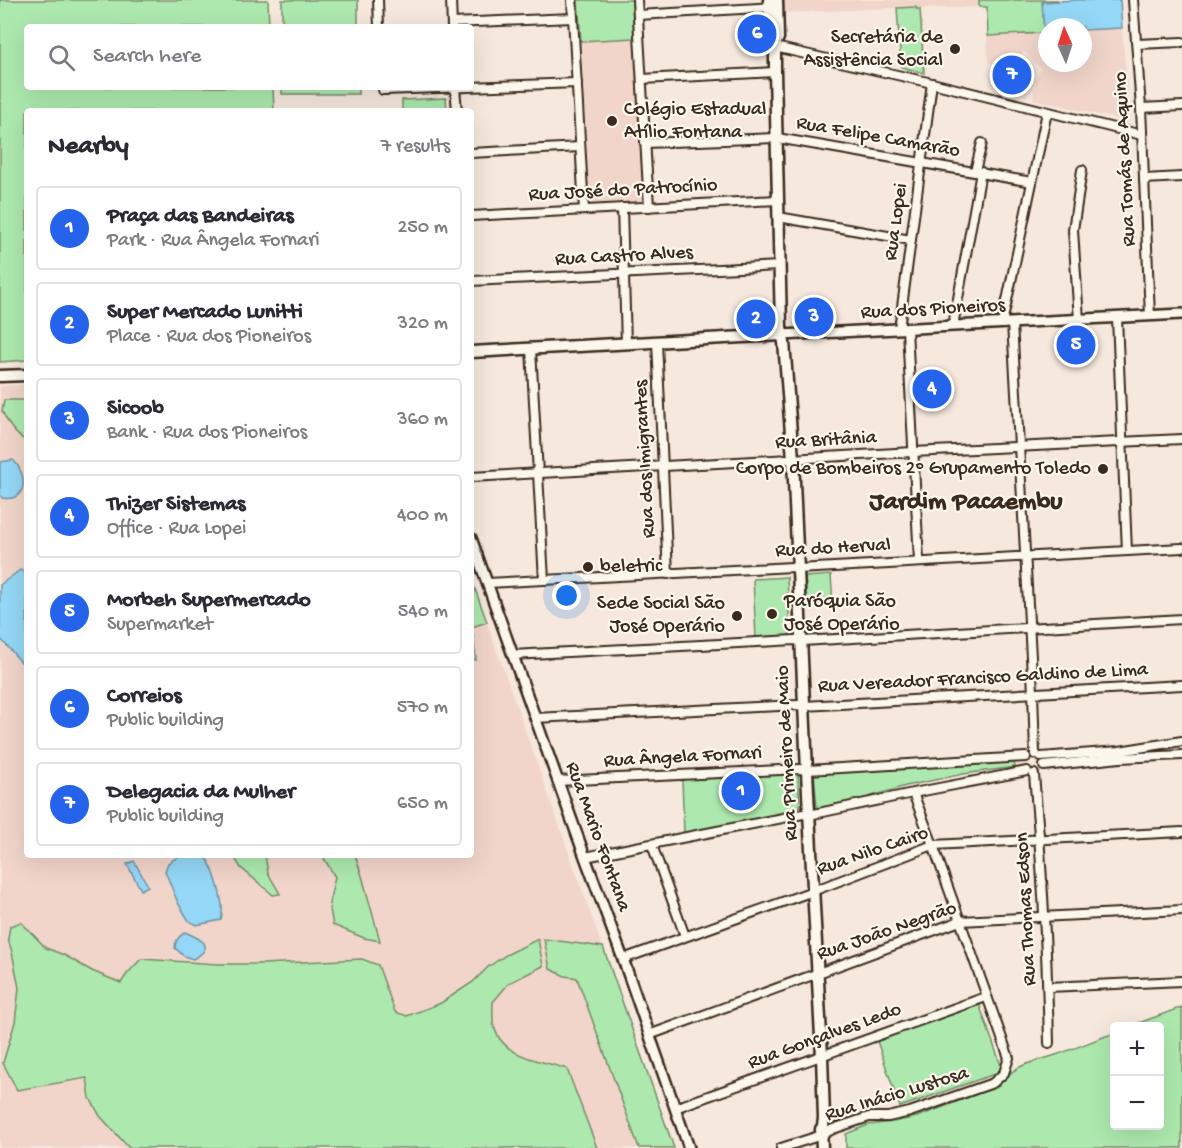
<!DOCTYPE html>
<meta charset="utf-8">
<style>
:root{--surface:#fff;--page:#f7f7f7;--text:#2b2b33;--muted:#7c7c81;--line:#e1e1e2;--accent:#2563eb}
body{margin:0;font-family:"Gochi Hand",sans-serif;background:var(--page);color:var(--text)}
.controls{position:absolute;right:18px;bottom:18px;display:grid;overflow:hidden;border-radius:6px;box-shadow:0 6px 24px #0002}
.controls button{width:54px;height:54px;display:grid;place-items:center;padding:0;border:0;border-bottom:2px solid var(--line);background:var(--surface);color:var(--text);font:30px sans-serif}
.compass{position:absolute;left:1038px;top:18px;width:54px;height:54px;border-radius:50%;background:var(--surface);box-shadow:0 6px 24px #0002;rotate:357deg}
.you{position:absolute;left:567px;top:596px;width:21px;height:21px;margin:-15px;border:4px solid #fff;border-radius:50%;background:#1a73e8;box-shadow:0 0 0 9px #1a73e833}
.badge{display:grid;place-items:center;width:39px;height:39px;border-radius:50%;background:var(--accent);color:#fff;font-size:20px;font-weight:700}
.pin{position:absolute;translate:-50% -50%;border:3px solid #fff;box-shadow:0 2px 6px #0006}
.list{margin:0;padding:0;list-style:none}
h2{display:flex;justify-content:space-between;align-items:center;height:78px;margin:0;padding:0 24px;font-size:26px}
h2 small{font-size:20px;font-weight:400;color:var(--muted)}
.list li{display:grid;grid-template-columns:39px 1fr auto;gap:18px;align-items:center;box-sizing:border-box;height:84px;margin:0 12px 12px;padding:0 12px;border:2px solid var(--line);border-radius:6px}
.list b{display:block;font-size:22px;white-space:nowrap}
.list p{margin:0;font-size:20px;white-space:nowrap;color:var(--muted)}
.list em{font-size:20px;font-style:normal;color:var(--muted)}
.icon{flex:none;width:33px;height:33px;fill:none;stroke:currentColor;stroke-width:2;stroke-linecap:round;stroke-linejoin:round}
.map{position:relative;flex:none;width:1182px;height:1148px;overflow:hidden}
.search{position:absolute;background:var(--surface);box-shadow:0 6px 24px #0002;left:24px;top:24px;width:450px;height:66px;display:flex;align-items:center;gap:15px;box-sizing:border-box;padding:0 21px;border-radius:6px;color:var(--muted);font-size:22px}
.panel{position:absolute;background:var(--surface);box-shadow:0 6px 24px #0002;left:24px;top:108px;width:450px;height:750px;border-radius:6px}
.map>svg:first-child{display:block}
.built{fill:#f1d5ca}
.green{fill:#ade9ae;stroke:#748a66;stroke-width:1.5}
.water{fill:#94d7f6;stroke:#7092a0;stroke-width:1.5}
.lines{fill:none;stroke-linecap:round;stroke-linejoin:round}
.minor-casing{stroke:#3b2a1e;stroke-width:12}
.tertiary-casing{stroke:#3b2a1e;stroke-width:14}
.secondary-casing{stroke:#3b2a1e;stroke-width:15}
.minor{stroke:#fbf7ec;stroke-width:8}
.tertiary{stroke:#fbf7ec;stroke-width:9}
.secondary{stroke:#fbf7ec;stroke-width:10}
.poi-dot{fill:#3b2a1e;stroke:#fbf7ec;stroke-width:2}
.labels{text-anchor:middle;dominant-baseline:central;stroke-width:4.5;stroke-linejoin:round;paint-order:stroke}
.poi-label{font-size:20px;fill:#3b2a1e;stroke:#fbf7ec;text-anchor:end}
.street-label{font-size:20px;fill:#3b2a1e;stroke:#fbf7ec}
.district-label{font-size:26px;font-weight:bold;fill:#3b2a1e;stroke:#fbf7ec}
</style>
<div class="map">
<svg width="1182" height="1148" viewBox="0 0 1182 1148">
<rect width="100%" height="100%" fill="#f6e8dd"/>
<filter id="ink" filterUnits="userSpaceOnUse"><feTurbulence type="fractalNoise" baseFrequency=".0167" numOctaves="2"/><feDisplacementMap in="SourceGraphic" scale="12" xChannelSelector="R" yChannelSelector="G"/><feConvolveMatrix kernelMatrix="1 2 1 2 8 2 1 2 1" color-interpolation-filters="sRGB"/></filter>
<g filter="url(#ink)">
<g class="built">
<path d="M783,0H979V7L916,9L915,7L783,13Z"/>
<path d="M1122,28L1130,122L1033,99L1036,78L1041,69L1024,52L1012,61L1015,69L988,62L987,36L1047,33V63H1083V30Z"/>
<path d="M634,38L643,201L589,204L581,41Z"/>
<path d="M27,385V855H471V578L674,1148H0V386Z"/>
</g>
<g class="green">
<path d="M0,0H268L269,27H27V87H273L274,111H27V360L0,362Z"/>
<rect x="282" y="0" width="76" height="27"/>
<path d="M578,0H632L634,38L581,41Z"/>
<path d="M979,0H1058V1L1043,2L1044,33L988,36L987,7H979Z"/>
<path d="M916,7V9H920L924,73L901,67L897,8Z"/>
<rect x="282" y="87" width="76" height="7"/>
<path d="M446,98L447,111H402V100Z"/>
<path d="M4,400H27V441C14,435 8,423 2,411Z"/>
<path d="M831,575L833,605L807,606L805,577Z"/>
<path d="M787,577L790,636L756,638L753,579Z"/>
<path d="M471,578L487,622L472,627L476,660L471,659Z"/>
<path d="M1014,759L1015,767L963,774L906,786L865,798L817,808L814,772Z"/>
<path d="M798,773L800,811L684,834L682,779Z"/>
<path d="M233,855H265L268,873L280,894L273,895L241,868Z"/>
<path d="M322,855H355L362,876L380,941L364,938L333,925L329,904L335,877Z"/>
<path d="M21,922L46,948L64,955L92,971L121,983L127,974L141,959L218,964H263L362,959L378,965L395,1012L407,1016L441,1003L473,982L488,967L506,955L538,939L543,966L509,983L493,1002C493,1010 492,1019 494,1026C502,1058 541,1060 567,1069L597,1148H129L100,1116L90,1098L87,1078L17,1090L3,1063L15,1022L19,988L12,952L8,939L10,926Z"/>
<path d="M544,939L603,947L674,1148H639L577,978L565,976L550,969Z"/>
<path d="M979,1004L1003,1071L900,1107L877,1041Z"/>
<path d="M1182,1007V1148H846V1134L868,1125L893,1122L917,1117L998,1086C1017,1062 1030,1064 1056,1055C1076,1048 1095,1040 1114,1033V1126H1160V1026H1131Z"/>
</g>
<g class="water">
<path d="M1077,0H1120L1122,28L1083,30V27H1047V33H1044L1042,2Z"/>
<path d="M13,460C28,474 28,503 2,498L0,494V462Z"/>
<path d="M20,570L27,573V669L0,638V585Z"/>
<path d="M181,855H205C214,868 226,905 221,920L197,925L189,921L178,903L165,871L168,863Z"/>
<path d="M134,861L148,886L141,890L127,864Z"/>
<path d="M185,932C201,939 217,946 193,959L184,956L175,948C175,940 179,937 185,932Z"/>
</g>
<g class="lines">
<defs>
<g id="minor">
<path d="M378,0L379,27"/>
<path d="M451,0L452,27"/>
<path d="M572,0L584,210"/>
<path d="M637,0L649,207"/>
<path d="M1133,0L1141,108L1150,316"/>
<path d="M638,15L774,7"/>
<path d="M452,23L573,18"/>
<path d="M1137,44L1182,42"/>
<path d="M775,47L932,83L1142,135"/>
<path d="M642,79L775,72"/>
<path d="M383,87V90L577,83"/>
<path d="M455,87L457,111"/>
<path d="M1141,108L1182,106"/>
<path d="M645,143L777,138L1032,182"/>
<path d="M471,153L580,147"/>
<path d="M975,171L982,143"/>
<path d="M1144,179L1182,177"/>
<path d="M622,208L626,344"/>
<path d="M471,216L777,200"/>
<path d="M778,217L911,240"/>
<path d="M471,281L779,266"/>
<path d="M1117,318L1127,551"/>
<path d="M1079,320L1073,230L1082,170"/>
<path d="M1012,323L1033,692L1035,754"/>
<path d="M1002,324L1047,112"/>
<path d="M953,326L981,172"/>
<path d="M899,329L932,83"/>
<path d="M907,329L919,561"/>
<path d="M657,342L668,574"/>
<path d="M531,349L544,580"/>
<path d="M471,477L913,452L1182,439"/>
<path d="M487,583L792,567L798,569L1182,548"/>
<path d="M512,655L795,640L802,641L1182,619"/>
<path d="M535,718L798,705L804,706L1182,685"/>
<path d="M1041,757L1119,751L1182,741"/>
<path d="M1044,766L1120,758L1182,755"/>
<path d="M1034,774C1042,863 1047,953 1049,1043"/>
<path d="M557,781L800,769L807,770L1026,757"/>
<path d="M652,845L685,936"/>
<path d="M585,857L803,814L809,815L913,793L1027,771"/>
<path d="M623,959L813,891L933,845L1182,832"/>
<path d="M1048,987L1182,981"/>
<path d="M649,1035L960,921L1182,910"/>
<path d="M675,1108L986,997"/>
<path d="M781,1148L822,1135L833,1129L869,1117H888L910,1112L993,1083L1004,1073L1009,1058L933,845L913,793"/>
</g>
<g id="tertiary">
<path d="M782,335L1182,314"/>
<path d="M471,538L585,857L623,959L689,1148"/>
</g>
<g id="secondary">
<path d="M769,0L771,38L774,41"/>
<path d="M777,0L778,38L775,44V72L781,326L782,335L784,342L793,459L808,793L822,1056L824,1118L822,1135"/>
<path d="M471,352L782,335"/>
<path d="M0,376L27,375"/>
<path d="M821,1129L822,1148"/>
</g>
</defs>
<use href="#minor" class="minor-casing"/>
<use href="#tertiary" class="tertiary-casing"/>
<use href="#secondary" class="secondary-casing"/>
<use href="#minor" class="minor"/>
<use href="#tertiary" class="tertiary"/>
<use href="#secondary" class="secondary"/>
</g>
</g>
<g class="poi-dot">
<circle cx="955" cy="49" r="6"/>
<circle cx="612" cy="121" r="6"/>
<circle cx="1103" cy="469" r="6"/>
<circle cx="588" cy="567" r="6"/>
<circle cx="772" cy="614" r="6"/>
<circle cx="737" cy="616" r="6"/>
</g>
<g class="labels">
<g class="poi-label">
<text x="943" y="38">Secretária de<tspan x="943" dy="23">Assistência Social</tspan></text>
<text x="624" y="110" text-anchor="start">Colégio Estadual<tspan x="624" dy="23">Atílio Fontana</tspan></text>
<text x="1091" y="469">Corpo de Bombeiros 2º Grupamento Toledo</text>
<text x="600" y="567" text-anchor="start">beletric</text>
<text x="784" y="602" text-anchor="start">Paróquia São<tspan x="784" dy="23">José Operário</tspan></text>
<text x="725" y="604">Sede Social São<tspan x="725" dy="23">José Operário</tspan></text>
</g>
<g class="street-label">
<text transform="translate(878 138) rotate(10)">Rua Felipe Camarão</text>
<text transform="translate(1126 159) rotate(-93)">Rua Tomás de Aquino</text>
<text transform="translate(623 191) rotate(-3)">Rua José do Patrocínio</text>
<text transform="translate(897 222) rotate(-82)">Rua Lopei</text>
<text transform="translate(624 257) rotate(-3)">Rua Castro Alves</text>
<text transform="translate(933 310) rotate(-3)">Rua dos Pioneiros</text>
<text transform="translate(826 441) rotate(-3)">Rua Britânia</text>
<text transform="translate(646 459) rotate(-93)">Rua dos Imigrantes</text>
<text transform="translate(833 549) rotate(-3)">Rua do Herval</text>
<text transform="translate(983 679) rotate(-3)">Rua Vereador Francisco Galdino de Lima</text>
<text transform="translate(788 753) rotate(-93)">Rua Primeiro de Maio</text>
<text transform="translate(683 758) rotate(-3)">Rua Ângela Fornari</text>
<text transform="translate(597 837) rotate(70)">Rua Mario Fontana</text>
<text transform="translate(873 852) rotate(-19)">Rua Nilo Cairo</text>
<text transform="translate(1027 909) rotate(-93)">Rua Thomas Edson</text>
<text transform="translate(887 932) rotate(-19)">Rua João Negrão</text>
<text transform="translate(825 1037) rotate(-20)">Rua Gonçalves Ledo</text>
<text transform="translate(897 1095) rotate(-17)">Rua Inácio Lustosa</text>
</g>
<g class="district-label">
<text x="966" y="503">Jardim Pacaembu</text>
</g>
</g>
</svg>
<div class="controls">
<button>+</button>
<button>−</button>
</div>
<svg class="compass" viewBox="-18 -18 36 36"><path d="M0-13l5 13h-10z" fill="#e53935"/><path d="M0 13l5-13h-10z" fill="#7c7c81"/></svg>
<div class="you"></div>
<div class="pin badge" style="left:741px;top:791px">1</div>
<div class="pin badge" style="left:756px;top:319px">2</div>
<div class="pin badge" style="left:814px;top:317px">3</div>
<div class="pin badge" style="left:932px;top:389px">4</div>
<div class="pin badge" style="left:1076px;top:345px">5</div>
<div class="pin badge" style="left:757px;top:34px">6</div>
<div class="pin badge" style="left:1012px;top:75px">7</div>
<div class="search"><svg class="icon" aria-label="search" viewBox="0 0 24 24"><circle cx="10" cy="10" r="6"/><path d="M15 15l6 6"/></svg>Search here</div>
<section class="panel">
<h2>Nearby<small>7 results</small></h2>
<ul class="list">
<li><span class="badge">1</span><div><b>Praça das Bandeiras</b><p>Park · Rua Ângela Fornari</p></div><em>250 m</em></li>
<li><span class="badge">2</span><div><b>Super Mercado Lunitti</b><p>Place · Rua dos Pioneiros</p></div><em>320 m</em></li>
<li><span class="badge">3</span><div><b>Sicoob</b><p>Bank · Rua dos Pioneiros</p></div><em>360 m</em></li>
<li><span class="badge">4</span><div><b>Thizer Sistemas</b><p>Office · Rua Lopei</p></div><em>400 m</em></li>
<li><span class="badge">5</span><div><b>Morbeh Supermercado</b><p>Supermarket</p></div><em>540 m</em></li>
<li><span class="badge">6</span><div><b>Correios</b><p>Public building</p></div><em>570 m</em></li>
<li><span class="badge">7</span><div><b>Delegacia da Mulher</b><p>Public building</p></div><em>650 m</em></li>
</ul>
</section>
</div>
